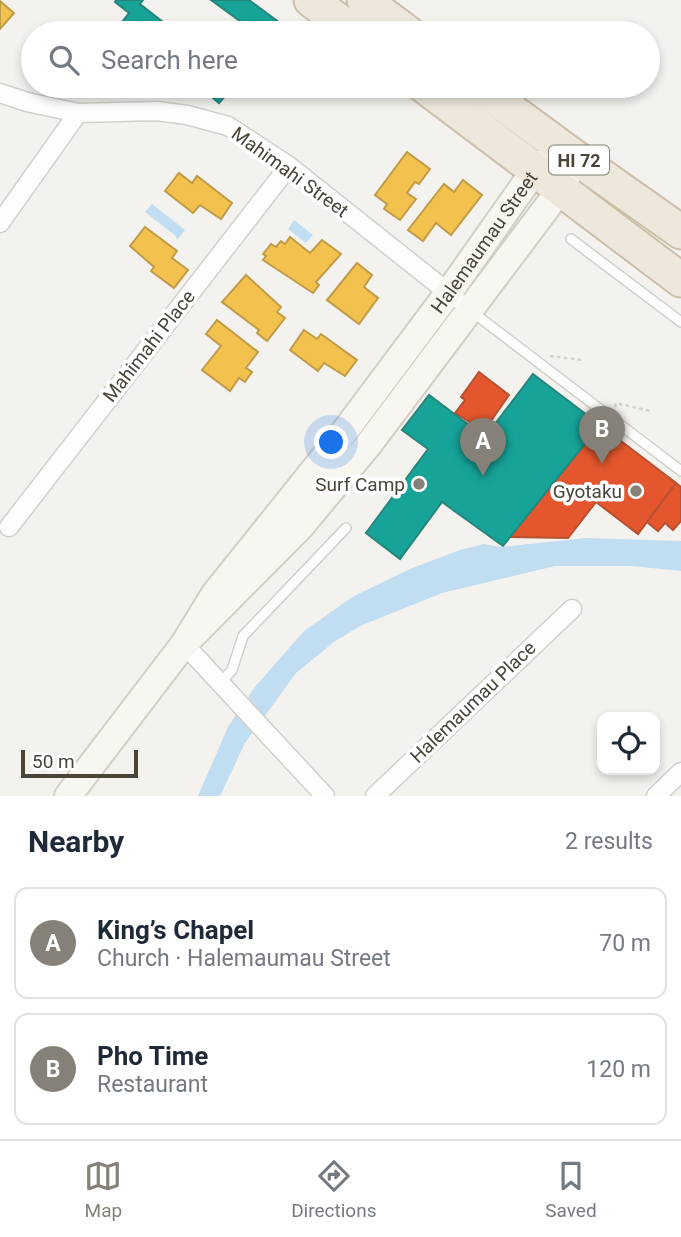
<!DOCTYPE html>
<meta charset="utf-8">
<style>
:root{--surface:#fff;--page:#f6f6f7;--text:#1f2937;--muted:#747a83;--line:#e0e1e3;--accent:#868178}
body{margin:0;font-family:Roboto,sans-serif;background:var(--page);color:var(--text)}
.controls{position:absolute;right:21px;bottom:21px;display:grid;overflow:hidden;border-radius:14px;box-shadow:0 4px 10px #0003}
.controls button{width:63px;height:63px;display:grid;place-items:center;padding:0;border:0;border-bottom:2px solid var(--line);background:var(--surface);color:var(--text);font:35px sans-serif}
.scale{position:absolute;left:21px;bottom:18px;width:117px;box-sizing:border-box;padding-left:7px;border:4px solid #4b4439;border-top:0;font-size:19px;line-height:24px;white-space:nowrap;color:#4b4439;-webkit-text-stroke:5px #fff;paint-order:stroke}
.you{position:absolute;left:332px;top:443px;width:24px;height:24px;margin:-18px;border:5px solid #fff;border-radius:50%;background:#1a73e8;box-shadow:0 0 0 10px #1a73e833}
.badge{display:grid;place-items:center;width:46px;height:46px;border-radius:50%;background:var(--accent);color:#fff;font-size:23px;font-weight:700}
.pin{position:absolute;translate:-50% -58px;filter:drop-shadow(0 2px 4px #0008)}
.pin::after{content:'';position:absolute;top:37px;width:24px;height:21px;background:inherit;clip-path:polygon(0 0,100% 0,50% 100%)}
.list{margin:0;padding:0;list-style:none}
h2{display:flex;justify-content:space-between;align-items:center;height:91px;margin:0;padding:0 28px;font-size:30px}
h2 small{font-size:23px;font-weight:400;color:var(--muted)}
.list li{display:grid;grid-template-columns:46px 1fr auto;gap:21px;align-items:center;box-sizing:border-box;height:112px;margin:0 14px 14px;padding:0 14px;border:2px solid var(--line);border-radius:14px}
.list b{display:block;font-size:26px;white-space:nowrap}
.list p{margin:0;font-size:23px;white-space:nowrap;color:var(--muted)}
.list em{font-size:23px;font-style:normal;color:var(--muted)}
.icon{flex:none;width:38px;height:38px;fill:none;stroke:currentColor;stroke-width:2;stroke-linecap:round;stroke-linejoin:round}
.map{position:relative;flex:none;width:681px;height:796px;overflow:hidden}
.search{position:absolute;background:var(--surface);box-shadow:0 4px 10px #0003;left:21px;right:21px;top:21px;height:77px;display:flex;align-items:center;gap:18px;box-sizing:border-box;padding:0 24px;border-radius:38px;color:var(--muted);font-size:26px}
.sheet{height:343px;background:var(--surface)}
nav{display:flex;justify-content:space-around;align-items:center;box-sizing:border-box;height:98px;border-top:2px solid var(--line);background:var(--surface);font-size:19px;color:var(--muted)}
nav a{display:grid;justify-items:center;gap:4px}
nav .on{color:var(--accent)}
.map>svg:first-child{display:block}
.water{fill:#c0ddf1}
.homes{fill:#f2c14e;stroke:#c09c48;stroke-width:2}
.shops{fill:#e4572e;stroke:#b65131;stroke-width:2}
.public{fill:#17a398;stroke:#27867c;stroke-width:2}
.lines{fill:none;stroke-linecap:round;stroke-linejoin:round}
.lane-casing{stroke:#d2d0cb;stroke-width:12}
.street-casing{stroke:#d2d0cb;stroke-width:21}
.secondary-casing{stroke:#d3cfc5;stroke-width:30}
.highway-casing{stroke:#ccbfa9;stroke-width:37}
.path{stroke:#d3d2cc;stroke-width:2.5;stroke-dasharray:3.5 3.5;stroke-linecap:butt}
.lane{stroke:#fdfdfc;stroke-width:9}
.street{stroke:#fdfdfc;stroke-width:18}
.secondary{stroke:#f7f6f1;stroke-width:26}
.highway{stroke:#ede8db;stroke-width:33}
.poi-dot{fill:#868178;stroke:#fff;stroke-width:2.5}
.labels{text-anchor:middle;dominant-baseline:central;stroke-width:7;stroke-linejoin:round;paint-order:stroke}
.shield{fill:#fff;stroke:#817c74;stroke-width:2}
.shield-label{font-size:18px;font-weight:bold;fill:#4b4439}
.street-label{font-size:19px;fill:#4b4439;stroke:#fff}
.poi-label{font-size:19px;fill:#4b4439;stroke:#fff;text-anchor:end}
</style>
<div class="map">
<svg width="681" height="796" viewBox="0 0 681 796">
<rect width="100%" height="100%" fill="#f4f2ee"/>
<g class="water">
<path d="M152,204L185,230L177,240L176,236L145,212Z"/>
<path d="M294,220L313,235L306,243L288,229Z"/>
<path d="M586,538L681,541V571L632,566H555L442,593L360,626L334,642L296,673L245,743L220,796H198L228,727L255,687L304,631L354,596L410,569L460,550L484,544L501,547Z"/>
</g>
<g class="homes">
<path d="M0,1L14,13L0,29Z"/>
<path d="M407,152L430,169L419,184L415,182L407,193L416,199L400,220L384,209L387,204L375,195Z"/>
<path d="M179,173L192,183L197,176L232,203L221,219L200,205L193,213L165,191Z"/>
<path d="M463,180L482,195L451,235L436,223L423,241L408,230L444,184L454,192Z"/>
<path d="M145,227L177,251L172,258L188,270L174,288L151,271L154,267L130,246Z"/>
<path d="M290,237L310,253L322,240L341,254L316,282L319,285L313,293L263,260L266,256L263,254L271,244L276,247L281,241L285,244Z"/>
<path d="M357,263L372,275L364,287L378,298L359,324L327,300Z"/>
<path d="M246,275L281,307L277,312L285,318L267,341L257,333L259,330L222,302Z"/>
<path d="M217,320L258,352L246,368L252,372L245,382L239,378L230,391L202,370L221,346L206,334Z"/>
<path d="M304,330L317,339L321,334L357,360L345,376L324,363L318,371L290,350Z"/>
</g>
<g class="shops">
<path d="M479,372L509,395L484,431L455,413L465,400L461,397Z"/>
<path d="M600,425L676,483L638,534L596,502L568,538L510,537Z"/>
<path d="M676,483L681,487V521L673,530L665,523L658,531L647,522Z"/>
</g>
<g class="public">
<path d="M116,0H143L140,4L177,33H137L122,22L129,13L115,2Z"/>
<path d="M211,0H249L284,26L278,33H243L248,27Z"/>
<path d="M199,86H234L219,103Z"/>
<path d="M533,374L600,425L503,546L442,502L400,559L366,533L428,449L402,430L429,395L485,437Z"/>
</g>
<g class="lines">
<defs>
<g id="lane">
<path d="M571,239L681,322"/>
<path d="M471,311L681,471"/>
<path d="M220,683L232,670L243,636L346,528"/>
</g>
<g id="street">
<path d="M0,93L27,102L78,113L157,111L187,115L228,126L289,166L455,298"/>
<path d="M0,223L78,113"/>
<path d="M9,527L289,166"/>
<path d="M184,644L325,796"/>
<path d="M375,796L572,609"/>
<path d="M656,796L681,772"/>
</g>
<g id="secondary">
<path id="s1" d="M68,796L184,644L214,595L339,439L449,292L535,170L548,160L569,153L567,176L560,190L369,444L301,526L184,644"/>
</g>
<g id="highway">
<path d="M311,0L355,33"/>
<path d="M364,0L408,33"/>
<path d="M424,86L681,280"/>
<path d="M478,86L569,153L681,232"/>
</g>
</defs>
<use href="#lane" class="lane-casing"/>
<use href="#street" class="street-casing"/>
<use href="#secondary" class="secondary-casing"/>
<use href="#highway" class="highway-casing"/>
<g class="path">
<path d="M550,356L582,360"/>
<path d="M615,407L616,403L650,411"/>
</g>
<use href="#lane" class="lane"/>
<use href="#street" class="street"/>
<use href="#secondary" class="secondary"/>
<use href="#highway" class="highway"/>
</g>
<g class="poi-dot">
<circle cx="419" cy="484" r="7"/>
<circle cx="636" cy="491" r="7"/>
</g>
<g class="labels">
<rect class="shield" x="549" y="145.5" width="60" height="29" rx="5"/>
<g class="shield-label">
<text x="579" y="160">HI 72</text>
</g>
<g class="street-label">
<text transform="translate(290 172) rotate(36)">Mahimahi Street</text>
<text stroke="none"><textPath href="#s1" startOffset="693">Halemaumau Street</textPath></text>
<text transform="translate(149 346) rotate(-52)">Mahimahi Place</text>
<text transform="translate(473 702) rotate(-44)">Halemaumau Place</text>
</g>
<g class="poi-label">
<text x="405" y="484">Surf Camp</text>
<text x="622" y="491">Gyotaku</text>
</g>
</g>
</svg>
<div class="controls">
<button><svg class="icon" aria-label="locate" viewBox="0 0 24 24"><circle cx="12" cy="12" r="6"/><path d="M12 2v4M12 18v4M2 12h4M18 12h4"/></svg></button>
</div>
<div class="scale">50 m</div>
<div class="you"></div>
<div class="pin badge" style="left:483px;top:476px">A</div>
<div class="pin badge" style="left:602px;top:464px">B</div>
<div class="search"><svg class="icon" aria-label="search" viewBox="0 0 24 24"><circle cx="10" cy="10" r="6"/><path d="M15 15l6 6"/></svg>Search here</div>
</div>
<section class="sheet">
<h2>Nearby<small>2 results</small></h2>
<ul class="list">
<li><span class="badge">A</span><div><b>King’s Chapel</b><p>Church · Halemaumau Street</p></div><em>70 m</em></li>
<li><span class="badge">B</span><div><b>Pho Time</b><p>Restaurant</p></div><em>120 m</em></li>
</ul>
</section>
<nav>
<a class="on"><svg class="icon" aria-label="map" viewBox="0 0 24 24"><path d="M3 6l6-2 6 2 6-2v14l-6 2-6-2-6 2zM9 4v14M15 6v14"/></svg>Map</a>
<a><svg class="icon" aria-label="directions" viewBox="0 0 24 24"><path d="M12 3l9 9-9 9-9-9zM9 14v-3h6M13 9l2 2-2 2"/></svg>Directions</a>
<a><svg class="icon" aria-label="saved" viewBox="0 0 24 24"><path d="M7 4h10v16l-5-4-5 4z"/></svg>Saved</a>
</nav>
